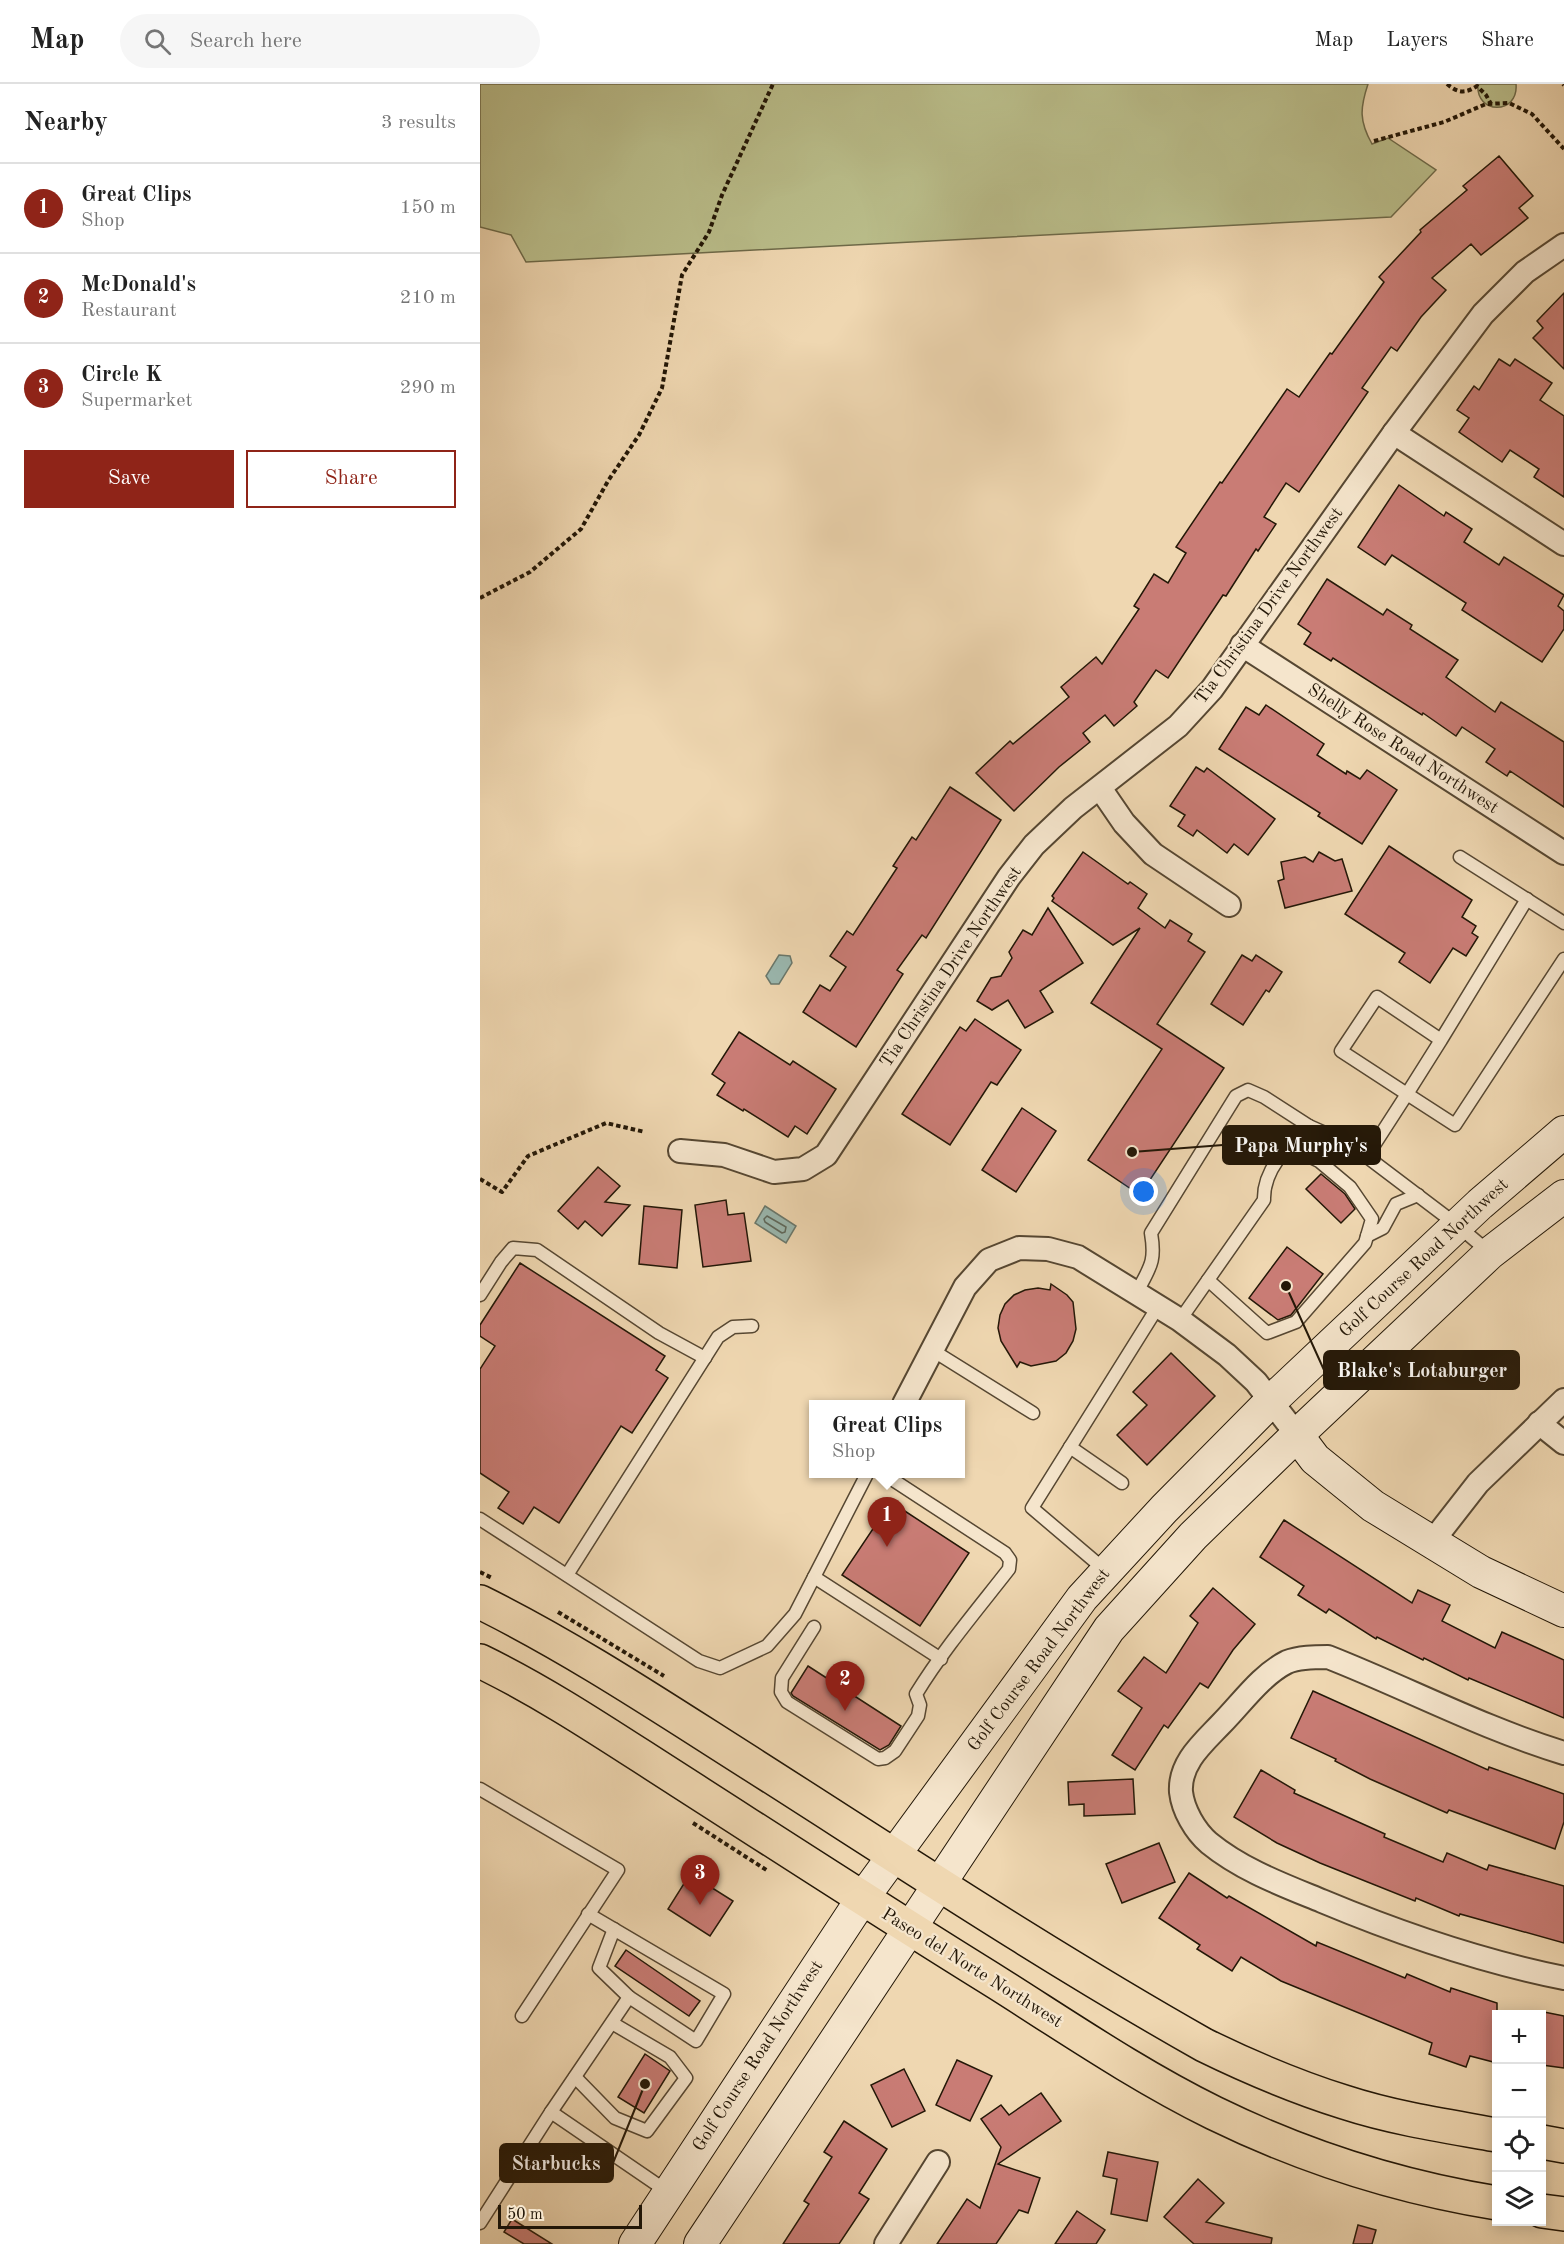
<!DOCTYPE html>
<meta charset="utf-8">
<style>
:root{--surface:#fff;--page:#f6f6f6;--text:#222;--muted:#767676;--line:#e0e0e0;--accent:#8f2418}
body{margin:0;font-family:"Old Standard TT",serif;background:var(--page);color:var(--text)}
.controls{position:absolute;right:18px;bottom:18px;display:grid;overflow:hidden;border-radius:0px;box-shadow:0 3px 15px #0003}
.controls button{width:54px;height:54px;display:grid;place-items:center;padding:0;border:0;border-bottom:2px solid var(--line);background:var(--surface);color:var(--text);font:30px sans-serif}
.scale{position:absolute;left:18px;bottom:15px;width:144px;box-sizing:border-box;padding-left:6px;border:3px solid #231707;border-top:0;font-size:16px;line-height:21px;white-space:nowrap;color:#231707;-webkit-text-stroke:4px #f5e5cc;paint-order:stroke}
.you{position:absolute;left:664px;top:1108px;width:21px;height:21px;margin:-15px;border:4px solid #fff;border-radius:50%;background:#1a73e8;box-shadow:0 0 0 9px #1a73e833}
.badge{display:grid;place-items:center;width:39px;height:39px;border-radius:50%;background:var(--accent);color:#fff;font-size:20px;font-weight:700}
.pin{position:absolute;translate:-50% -50px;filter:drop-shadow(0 2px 3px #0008)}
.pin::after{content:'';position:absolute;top:32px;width:21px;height:18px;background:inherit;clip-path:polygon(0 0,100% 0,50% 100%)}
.popup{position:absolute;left:329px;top:1316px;width:156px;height:78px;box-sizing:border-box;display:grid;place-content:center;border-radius:0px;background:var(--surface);filter:drop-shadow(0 2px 4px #0005);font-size:20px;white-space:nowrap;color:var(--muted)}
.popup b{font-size:22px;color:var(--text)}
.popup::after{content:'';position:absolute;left:50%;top:100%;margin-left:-12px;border:12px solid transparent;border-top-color:var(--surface)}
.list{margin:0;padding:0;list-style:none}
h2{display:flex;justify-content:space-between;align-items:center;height:78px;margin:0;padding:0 24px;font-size:26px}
h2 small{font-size:20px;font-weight:400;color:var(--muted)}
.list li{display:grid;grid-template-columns:39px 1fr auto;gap:18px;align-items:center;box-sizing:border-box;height:90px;padding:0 24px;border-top:2px solid var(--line)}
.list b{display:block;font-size:22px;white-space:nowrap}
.list p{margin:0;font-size:20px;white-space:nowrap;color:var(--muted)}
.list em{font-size:20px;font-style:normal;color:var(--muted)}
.actions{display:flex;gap:12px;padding:18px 24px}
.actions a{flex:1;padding:14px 0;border:2px solid var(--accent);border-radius:0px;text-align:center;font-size:21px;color:var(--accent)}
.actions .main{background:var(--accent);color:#fff}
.icon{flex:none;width:33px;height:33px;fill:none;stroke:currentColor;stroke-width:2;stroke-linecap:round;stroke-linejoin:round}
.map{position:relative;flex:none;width:1084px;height:2160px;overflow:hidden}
header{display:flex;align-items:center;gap:36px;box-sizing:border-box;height:84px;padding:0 30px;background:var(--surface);border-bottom:2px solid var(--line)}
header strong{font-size:28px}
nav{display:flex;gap:33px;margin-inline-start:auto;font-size:21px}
.search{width:420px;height:54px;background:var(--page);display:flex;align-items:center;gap:15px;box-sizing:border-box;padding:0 21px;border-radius:33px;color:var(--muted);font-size:22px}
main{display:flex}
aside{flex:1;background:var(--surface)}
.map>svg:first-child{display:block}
.green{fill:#babe8b;stroke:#6e6a49;stroke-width:1.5}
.water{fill:#9ab8b0;stroke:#6a786c;stroke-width:1.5}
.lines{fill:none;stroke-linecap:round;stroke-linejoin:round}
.shore{stroke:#5e685c;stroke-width:1.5}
.building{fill:#c97c75;stroke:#231707;stroke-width:1.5}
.lane-casing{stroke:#564732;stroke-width:15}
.street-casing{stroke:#564732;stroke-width:26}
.secondary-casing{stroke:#231707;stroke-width:34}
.primary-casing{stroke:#231707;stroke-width:36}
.path{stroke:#231707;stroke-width:4;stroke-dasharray:4.5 3;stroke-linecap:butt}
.lane{stroke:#f5e5cc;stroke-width:12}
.street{stroke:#f5e5cc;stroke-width:22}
.secondary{stroke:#f5e5cc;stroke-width:32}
.primary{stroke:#efd7b1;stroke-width:33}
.labels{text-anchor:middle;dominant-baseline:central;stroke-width:4.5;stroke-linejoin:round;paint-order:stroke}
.street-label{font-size:18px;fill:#231707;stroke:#f5e5cc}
.leader{fill:none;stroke:#231707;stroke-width:2}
.callout-dot{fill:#231707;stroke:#f5e5cc;stroke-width:2}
.callout{fill:#231707;stroke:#231707;stroke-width:2}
.callout-label{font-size:20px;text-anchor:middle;font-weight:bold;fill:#fff}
</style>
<header>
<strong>Map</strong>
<div class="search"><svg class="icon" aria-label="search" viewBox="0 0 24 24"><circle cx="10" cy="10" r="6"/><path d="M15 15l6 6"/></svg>Search here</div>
<nav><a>Map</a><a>Layers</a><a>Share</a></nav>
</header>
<main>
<aside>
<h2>Nearby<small>3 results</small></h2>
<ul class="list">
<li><span class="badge">1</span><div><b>Great Clips</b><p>Shop</p></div><em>150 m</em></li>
<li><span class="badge">2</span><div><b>McDonald's</b><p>Restaurant</p></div><em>210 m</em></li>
<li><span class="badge">3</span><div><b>Circle K</b><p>Supermarket</p></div><em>290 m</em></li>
</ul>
<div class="actions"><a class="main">Save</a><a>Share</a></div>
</aside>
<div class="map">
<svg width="1084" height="2160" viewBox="0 0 1084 2160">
<rect width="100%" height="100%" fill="#efd7b1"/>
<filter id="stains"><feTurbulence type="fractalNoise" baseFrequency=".00333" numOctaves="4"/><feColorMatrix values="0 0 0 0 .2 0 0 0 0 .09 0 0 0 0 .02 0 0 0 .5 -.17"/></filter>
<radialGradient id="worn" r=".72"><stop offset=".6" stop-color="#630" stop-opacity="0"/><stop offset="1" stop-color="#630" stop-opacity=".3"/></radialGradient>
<g class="green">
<path d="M0,0H888C880,24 879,37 892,60L908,54L956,86L911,133L46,178L31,151L0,143Z"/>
<path d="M998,0H1036C1039,31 995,31 998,0Z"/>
</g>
<g class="water">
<path d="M299,871L310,872L312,879L299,900H291L286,892Z"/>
<path d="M285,1122L316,1142L306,1159L275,1139Z"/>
</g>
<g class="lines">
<path class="shore" d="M287,1132L306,1143L305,1148L302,1149L285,1138L284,1135Z"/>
</g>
<g class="building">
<path d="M1019,72L1053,112L1039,124L1048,134L1001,171L991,160L952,194L966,206L941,233L917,267L911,263L882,304L888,308L819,408L806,399L784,433L796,440L778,467L776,465L746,512L743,511L688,594L676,586L654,618L657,622L634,642L625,631L603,649L610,658L579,683L534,727L496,689L530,657L533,660L589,613L581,603L616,573L622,580L659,525L654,522L674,490L688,499L706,469L696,463L740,398L742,399L807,305L819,313L850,269L852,270L904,198L899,193L941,148L940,146L987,106L983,102Z"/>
<path d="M1084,209V285L1053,254L1063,244L1057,237Z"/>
<path d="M1019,275L1030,282L1035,275L1072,299L1060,316L1084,332V413L1054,393L1059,385L1030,366L1022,378L979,348L989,334L977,326L994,302L999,306Z"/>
<path d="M919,401L964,432L966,428L992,445L984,458L1019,481L1024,473L1084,511L1078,522L1084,527V545L1062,578L982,526L986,519L912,471L905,481L878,463Z"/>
<path d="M847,495L903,531L907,525L932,541L930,545L978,576L966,593L1015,628L1021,618L1084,658V723L1030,687L1027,692L1006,678L1015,665L982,643L976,652L943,629L942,631L853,574L851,577L824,560L831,549L818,540Z"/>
<path d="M786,621L844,660L837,671L866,690L867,687L880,695L887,686L917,706L882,760L838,732L840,729L739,665L766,623L779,631Z"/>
<path d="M716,683L724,688L727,684L795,735L768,771L754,760L747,769L717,746L713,752L698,742L705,731L690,722Z"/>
<path d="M470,703L521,736L446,854L442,851L417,886L423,890L376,963L323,928L340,901L350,907L366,883L350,872L367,847L373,851L417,784L413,782L432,753L436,756Z"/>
<path d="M909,762L992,816L982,833L996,842L992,849L998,853L986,872L973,864L950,899L919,878L925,869L865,830Z"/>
<path d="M603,768L648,800L650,798L667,810L658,824L685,844L690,836L712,850L708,857L725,868L677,940L744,984L660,1111L608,1076L682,965L611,919L660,844L633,861L572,817L574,814L572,812Z"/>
<path d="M839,768L855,777L862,775L872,807L805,824L798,797L804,795L801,778L825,773L833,778Z"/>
<path d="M568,824L603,879L560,907L573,928L545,944L528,916L512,926L497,917L511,894L521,892L532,874L529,868L543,846L552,851Z"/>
<path d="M762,871L772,877L776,871L802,888L789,908L786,906L763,941L731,920Z"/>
<path d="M495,935L541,966L517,1001L511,998L470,1061L422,1030L480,943L486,947Z"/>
<path d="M259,948L310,981L313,977L356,1005L327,1050L315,1042L308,1053L264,1025L263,1027L237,1011L245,999L232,990Z"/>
<path d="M542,1024L576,1047L536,1108L502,1086Z"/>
<path d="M118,1083L140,1102L125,1118L150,1121L122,1152L105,1137L98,1145L78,1127Z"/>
<path d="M841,1090L865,1110L875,1125L861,1139L826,1105Z"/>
<path d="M246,1116L248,1131L264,1129L271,1177L223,1183L215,1121Z"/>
<path d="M164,1122L202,1126L197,1184L159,1180Z"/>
<path d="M807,1163L843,1190L811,1231L798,1236L769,1214Z"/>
<path d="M40,1179L185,1272L176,1286L188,1294L152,1349L141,1342L79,1439L54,1423L43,1440L18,1424L29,1408L0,1389V1285L15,1262L0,1252V1241Z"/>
<path d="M571,1200L587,1211L593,1218L596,1245L593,1257L586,1269L576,1277L551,1282L540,1278L537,1283L521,1257L518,1244L520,1231L525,1220L534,1211L545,1206L558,1204L570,1206Z"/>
<path d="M691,1269L735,1312L667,1381L637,1351L667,1321L653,1308Z"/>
<path d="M411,1418L489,1469L440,1542L362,1491Z"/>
<path d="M804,1436L932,1519L938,1506L970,1521L962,1537L1015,1564L1022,1548L1084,1576V1634L989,1594L988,1596L944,1574L943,1576L897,1553L896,1555L849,1525L846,1529L818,1511L824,1502L780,1473Z"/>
<path d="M733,1504L775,1540L753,1566L728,1604L720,1599L688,1644L684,1641L655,1686L632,1671L662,1624L638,1607L664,1573L686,1589L718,1539L710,1532Z"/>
<path d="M328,1582L421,1642L409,1661L400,1666L313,1612L311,1609Z"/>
<path d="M833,1607L1008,1686L1009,1683L1084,1710V1738L1075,1765L969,1726L967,1729L890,1695L855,1677L856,1675L811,1654Z"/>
<path d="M781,1686L815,1706L814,1709L905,1750L904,1753L963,1778L967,1769L1007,1786L1009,1781L1084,1802V1859L980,1830L979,1832L936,1814L935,1817L840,1779L797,1759L754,1733Z"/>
<path d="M653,1695L655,1730L604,1732V1720L589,1721L588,1698Z"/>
<path d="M679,1759L695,1798L642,1819L626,1780Z"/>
<path d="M709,1789L747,1814L749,1812L836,1862L837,1858L925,1894L927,1890L970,1908L971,1904L1017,1919V1979L990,1972L986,1983L949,1970L952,1959L801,1897L761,1873L752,1887L717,1865L720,1861L679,1834Z"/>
<path d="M210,1790L253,1817L230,1852L188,1825Z"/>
<path d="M146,1866L220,1917L209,1932L135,1882Z"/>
<path d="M1064,1928L1084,1932V1984L1062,1981V1930Z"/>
<path d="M165,1970L190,1987L164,2029L138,2013Z"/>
<path d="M477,1976L512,1992L490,2037L456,2021Z"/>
<path d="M424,1985L445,2027L412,2043L391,2001Z"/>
<path d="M561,2009L581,2037L518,2080L560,2094L548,2129L539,2126L516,2160H457L487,2115L500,2124L521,2063L501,2035L521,2021L529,2031Z"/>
<path d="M364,2037L407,2065L379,2109L389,2115L359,2160H303L329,2120L324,2117L352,2073L344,2068Z"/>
<path d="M628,2068L678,2078L667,2137L631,2130L637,2095L623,2092Z"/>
<path d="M718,2095L744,2119L726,2138L792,2154L791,2160H714L684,2133Z"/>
<path d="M597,2127L625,2146L616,2160H575Z"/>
<path d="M32,2135L72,2160H44L24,2148Z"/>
<path d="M878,2141L896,2146L892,2160H873Z"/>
</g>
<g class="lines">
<defs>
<g id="lane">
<path d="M980,773L1084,839"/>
<path d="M961,956L927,1010L861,967L897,913L961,956L1047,815"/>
<path d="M887,1072L927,1010L975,1041L1084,875"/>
<path d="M887,1152L903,1144L916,1120L938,1111"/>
<path d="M728,1196L787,1249L816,1238L885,1159L892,1135L870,1103L839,1077L808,1062"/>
<path d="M657,1208C670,1183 676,1178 671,1149L756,1012L768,1006L784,1013L829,1042"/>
<path d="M0,1211L21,1178L33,1164L57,1166L179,1249L225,1274"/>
<path d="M700,1236L784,1116C783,1085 808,1062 829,1042L870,1060L977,1141L1010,1169"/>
<path d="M452,1266L553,1329"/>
<path d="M590,1363L642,1399"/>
<path d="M0,1435L219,1577L240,1584L287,1562L315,1530L387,1390"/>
<path d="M625,1486L552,1424L679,1221"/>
<path d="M87,1491L238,1253L253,1243L272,1242"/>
<path d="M334,1493L461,1575"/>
<path d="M334,1543L302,1594L301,1608L307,1618L398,1675L405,1674L415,1667L438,1632L440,1621L436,1610C463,1566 497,1526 529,1485L530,1476L525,1469L404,1390"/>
<path d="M0,1705L138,1786L42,1932"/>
<path d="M134,1845L119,1884L149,1913"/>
<path d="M95,1993L135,2034L167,2047L206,1994L190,1973L132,1939"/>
<path d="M71,2028L188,2108"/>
<path d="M0,2139L71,2028L149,1913L216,1957L244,1910L108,1830"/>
</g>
<g id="street">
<path d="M914,349L1084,460"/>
<path d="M762,561L1084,769"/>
<path d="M620,704L644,739L673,770L749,821"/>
<path d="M200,1067L244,1071L294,1088L323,1085L346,1071L529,793L554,761L593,724L698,642L732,605L914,349L1003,230L1045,188L1084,161"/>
<path d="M424,1320L485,1203L509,1176L539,1164L568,1165L598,1173L700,1236L747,1271L776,1298L817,1351"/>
<path d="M1059,1339L1084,1359"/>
<path d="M952,1458L998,1399L1084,1316"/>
<path d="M1084,1669C1002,1644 927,1604 848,1573C835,1573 819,1573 807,1578C781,1591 761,1620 741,1640C723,1659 699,1679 701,1708C703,1726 715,1747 729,1759C762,1786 803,1801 842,1817C921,1850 999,1877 1084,1894"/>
<path d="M406,2160L458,2078"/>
</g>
<g id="secondary">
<path d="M817,1351L835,1375L893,1422L1001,1488L1084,1527"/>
<path d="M155,2160L382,1815L602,1514L684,1425L790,1318L1000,1120L1084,1048"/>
<path d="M220,2160L629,1545L713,1452L817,1351L1010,1169L1084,1112"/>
</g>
<g id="primary">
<path d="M0,1518C95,1565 183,1624 273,1681C422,1776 570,1874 724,1961C769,1983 816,2003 864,2018C913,2034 965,2042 1017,2051"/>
<path d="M0,1577C70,1611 134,1655 200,1697C306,1765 412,1834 519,1900C590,1945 659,1992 734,2029C824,2073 918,2103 1017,2119"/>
<path d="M1062,2058L1084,2062"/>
<path d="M1062,2127L1084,2130"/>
</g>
</defs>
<use href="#lane" class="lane-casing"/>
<use href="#street" class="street-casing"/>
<use href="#secondary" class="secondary-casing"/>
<use href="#primary" class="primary-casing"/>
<g class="path">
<path d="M967,0C978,9 985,10 997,2L1006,11L1011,20"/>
<path d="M1083,0L1084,1"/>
<path d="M894,57L964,38L1006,20L1029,19L1052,30L1084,65"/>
<path d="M0,514L50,488L101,445L128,397L159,351L182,304L202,191L229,148L242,111L293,0"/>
<path d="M0,1095L22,1108L48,1072L126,1039L165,1048"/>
<path d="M0,1488L12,1494"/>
<path d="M78,1528L184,1592"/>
<path d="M213,1739L288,1787"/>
</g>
<use href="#lane" class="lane"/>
<use href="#street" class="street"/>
<use href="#secondary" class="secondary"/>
<use href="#primary" class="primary"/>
</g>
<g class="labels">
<g class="street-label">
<text transform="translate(789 522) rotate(-54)">Tia Christina Drive Northwest</text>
<text transform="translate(923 665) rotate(33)">Shelly Rose Road Northwest</text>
<text transform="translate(471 883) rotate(-56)">Tia Christina Drive Northwest</text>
<text transform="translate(944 1174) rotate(-43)">Golf Course Road Northwest</text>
<text transform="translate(559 1576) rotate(-53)">Golf Course Road Northwest</text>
<text transform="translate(492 1884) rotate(32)">Paseo del Norte Northwest</text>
<text transform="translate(278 1972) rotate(-57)">Golf Course Road Northwest</text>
</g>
</g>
<path class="leader" d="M652 1068L743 1061M806 1202L844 1286M165 2000L133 2079"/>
<g class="callout-dot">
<circle cx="652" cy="1068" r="6"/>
<circle cx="806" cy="1202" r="6"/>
<circle cx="165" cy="2000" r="6"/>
</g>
<g class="callout">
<rect x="743" y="1042" width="157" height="38" rx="6"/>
<rect x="844" y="1267" width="195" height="38" rx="6"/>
<rect x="20" y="2060" width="113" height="38" rx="6"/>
</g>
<g class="callout-label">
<text x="821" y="1068">Papa Murphy's</text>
<text x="942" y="1293">Blake's Lotaburger</text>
<text x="76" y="2086">Starbucks</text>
</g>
<rect width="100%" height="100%" filter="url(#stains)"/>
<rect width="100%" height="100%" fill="url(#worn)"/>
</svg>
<div class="controls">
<button>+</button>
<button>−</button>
<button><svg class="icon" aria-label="locate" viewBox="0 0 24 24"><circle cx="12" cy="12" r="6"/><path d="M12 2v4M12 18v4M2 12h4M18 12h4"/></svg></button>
<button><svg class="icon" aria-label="layers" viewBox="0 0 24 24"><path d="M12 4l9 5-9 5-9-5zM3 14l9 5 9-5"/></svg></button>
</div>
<div class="scale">50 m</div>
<div class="you"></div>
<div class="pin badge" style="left:407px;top:1463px">1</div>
<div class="popup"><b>Great Clips</b>Shop</div>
<div class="pin badge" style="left:365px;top:1627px">2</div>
<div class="pin badge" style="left:220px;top:1821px">3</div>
</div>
</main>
